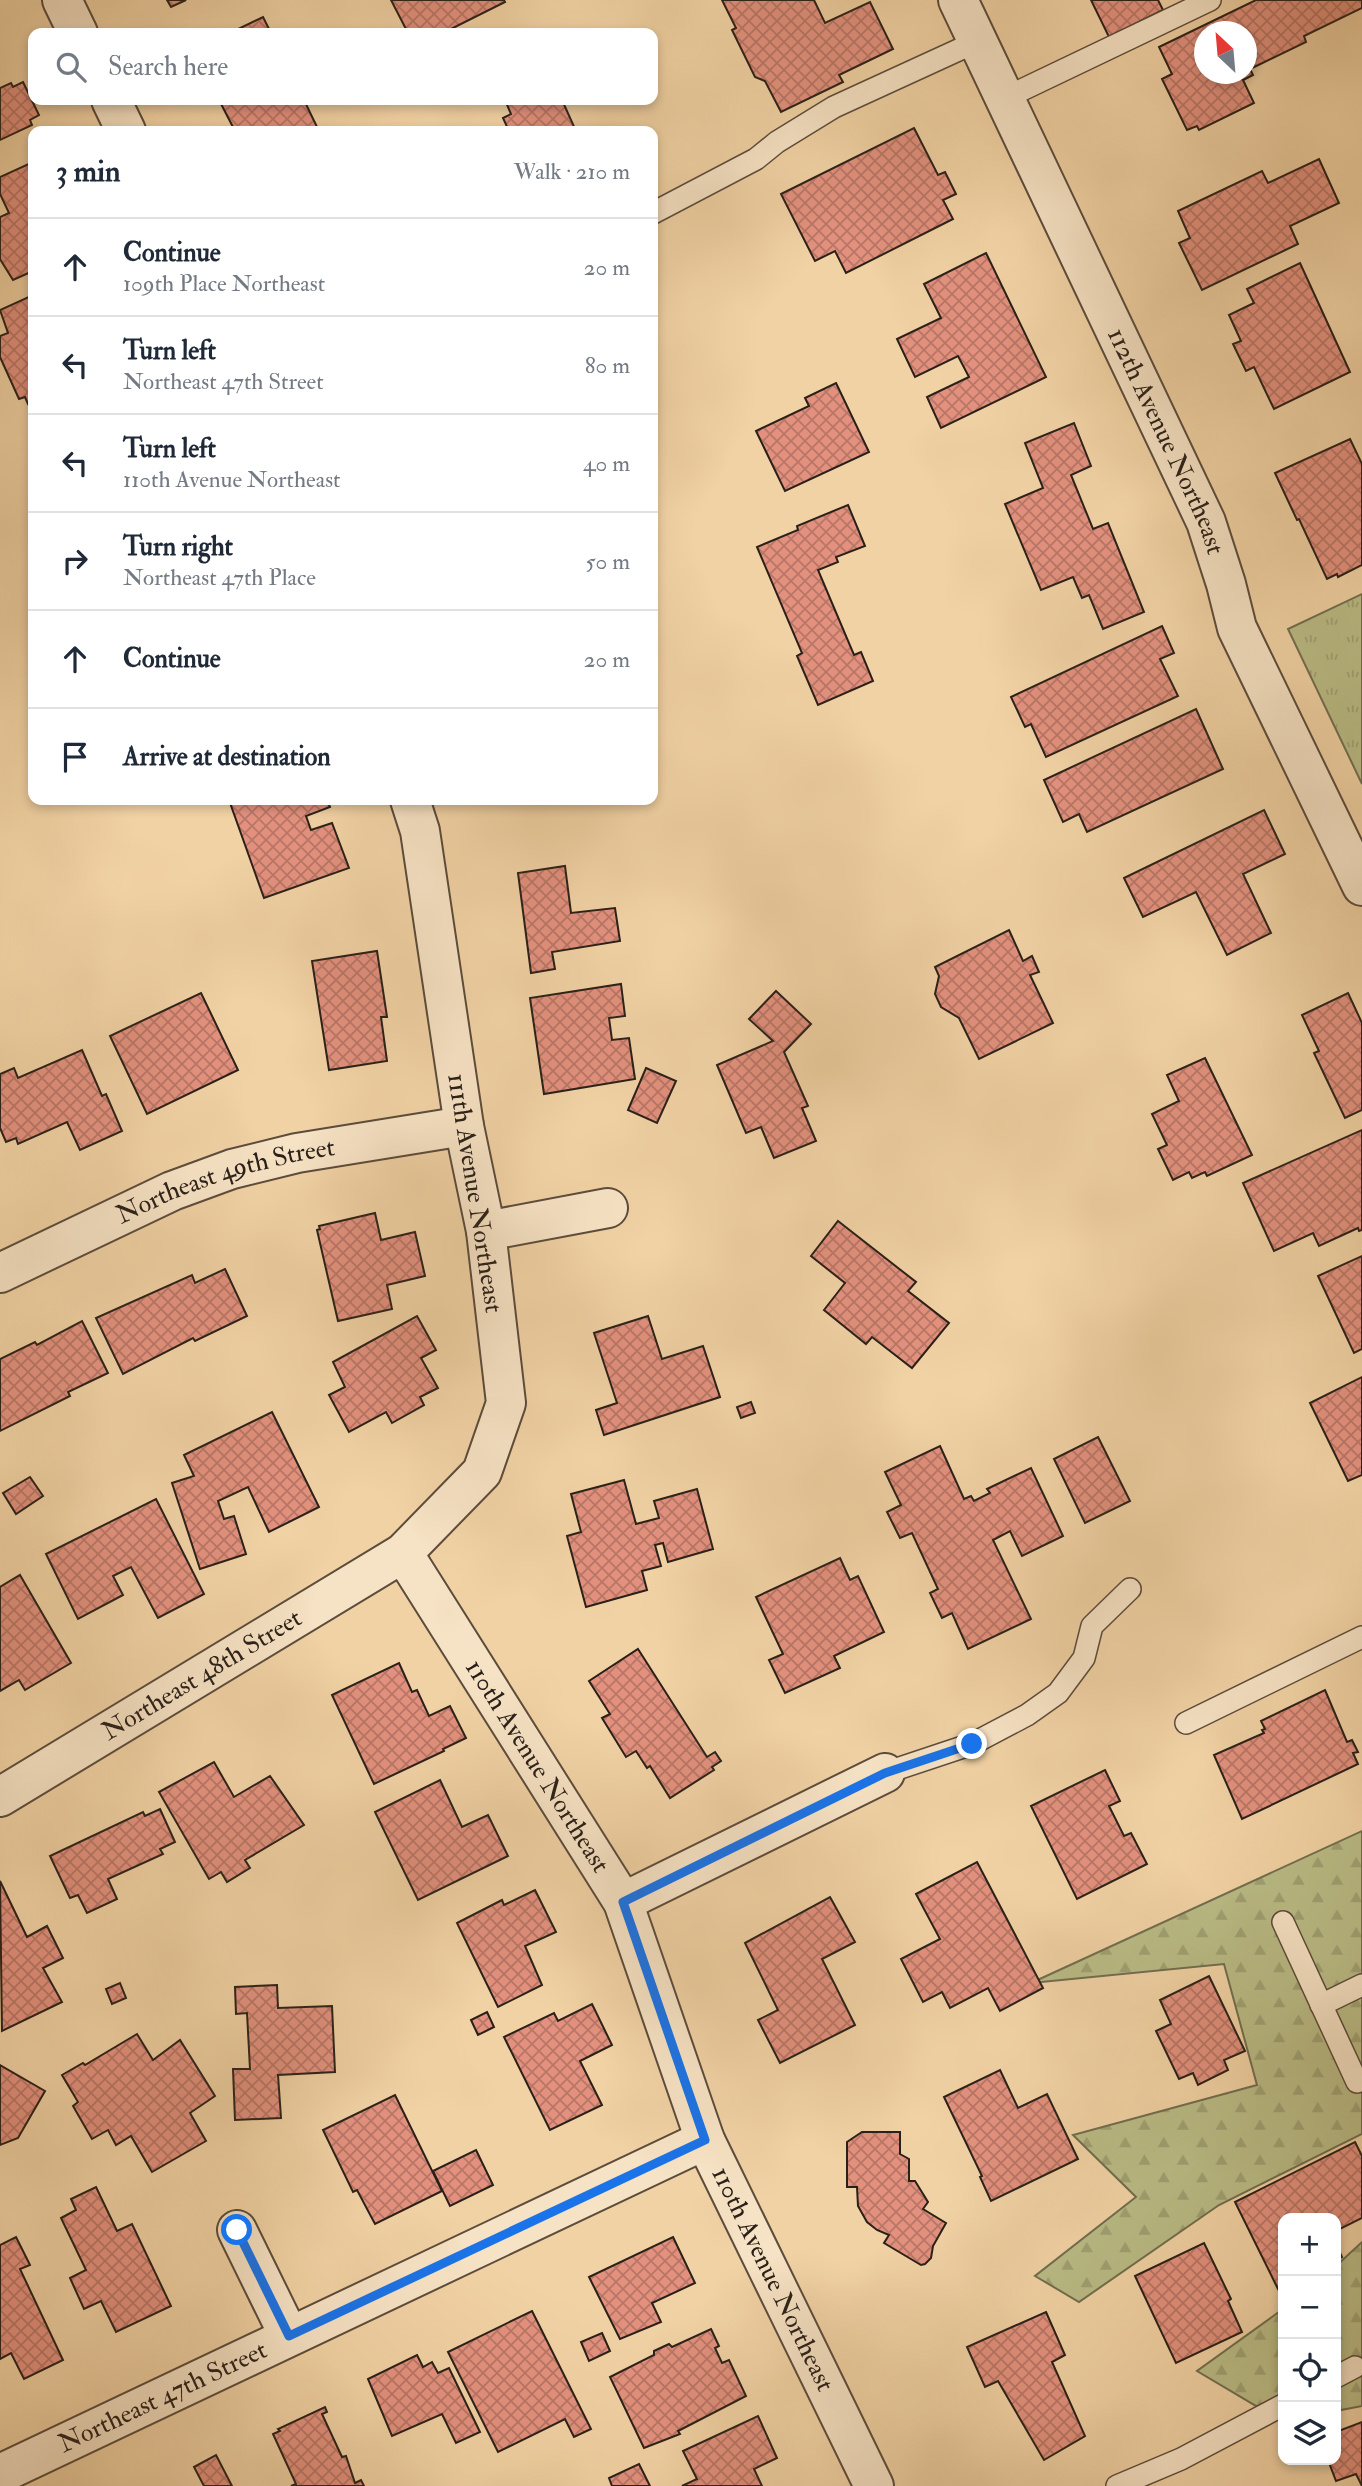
<!DOCTYPE html>
<meta charset="utf-8">
<style>
:root{--surface:#fff;--page:#f6f6f7;--text:#1f2937;--muted:#747a83;--line:#e0e1e3}
body{margin:0;font-family:"IM FELL Double Pica",serif;background:var(--page);color:var(--text)}
.controls{position:absolute;right:21px;bottom:21px;display:grid;overflow:hidden;border-radius:14px;box-shadow:0 4px 10px #0003}
.controls button{width:63px;height:63px;display:grid;place-items:center;padding:0;border:0;border-bottom:2px solid var(--line);background:var(--surface);color:var(--text);font:35px sans-serif}
.compass{position:absolute;left:1194px;top:21px;width:63px;height:63px;border-radius:50%;background:var(--surface);box-shadow:0 4px 10px #0003;rotate:334deg}
.stop{position:absolute;width:21px;height:21px;margin:-16px;border:5px solid #1a73e8;border-radius:50%;background:#fff}
.stop.end{background:#1a73e8;border-color:#fff;box-shadow:0 2px 7px #0008}
.list{margin:0;padding:0;list-style:none}
h2{display:flex;justify-content:space-between;align-items:center;height:91px;margin:0;padding:0 28px;font-size:30px}
h2 small{font-size:23px;font-weight:400;color:var(--muted)}
.list li{display:grid;grid-template-columns:46px 1fr auto;gap:21px;align-items:center;box-sizing:border-box;height:98px;padding:0 28px;border-top:2px solid var(--line)}
.list b{display:block;font-size:26px;white-space:nowrap}
.list p{margin:0;font-size:23px;white-space:nowrap;color:var(--muted)}
.list em{font-size:23px;font-style:normal;color:var(--muted)}
.icon{flex:none;width:38px;height:38px;fill:none;stroke:currentColor;stroke-width:2;stroke-linecap:round;stroke-linejoin:round}
.map{position:relative;flex:none;width:1362px;height:2486px;overflow:hidden}
.search{position:absolute;background:var(--surface);box-shadow:0 4px 10px #0003;left:28px;top:28px;width:630px;height:77px;display:flex;align-items:center;gap:18px;box-sizing:border-box;padding:0 24px;border-radius:14px;color:var(--muted);font-size:26px}
.panel{position:absolute;background:var(--surface);box-shadow:0 4px 10px #0003;left:28px;top:126px;width:630px;height:679px;border-radius:14px}
.map>svg:first-child{display:block}
.forest{fill:url(#forest-firs);stroke:#726e50;stroke-width:2}
.park{fill:url(#park-tufts);stroke:#726e50;stroke-width:2}
.building{fill:url(#building-cross-hatch);stroke:#2a2019;stroke-width:2;fill-rule:evenodd}
.lines{fill:none;stroke-linecap:round;stroke-linejoin:round}
.service-casing{stroke:#5c4c3c;stroke-width:24}
.minor-casing{stroke:#5c4c3c;stroke-width:42}
.service{stroke:#f6e2c4;stroke-width:21}
.minor{stroke:#f6e2c4;stroke-width:38}
.route{stroke:#1a73e8;stroke-width:9}
.labels{text-anchor:middle;dominant-baseline:central;stroke-width:7;stroke-linejoin:round;paint-order:stroke}
.street-label{font-size:26px;fill:#2a2019;stroke:#f6e2c4}
</style>
<div class="map">
<svg width="1362" height="2486" viewBox="0 0 1362 2486">
<defs>
<pattern id="forest-firs" width="22" height="20" patternUnits="userSpaceOnUse" patternTransform="scale(1.75)"><rect width="22" height="20" fill="#babc86"/><path d="M5 1l3.5 6h-7zM16 11l3.5 6h-7z" fill="#a0a173"/></pattern>
<pattern id="park-tufts" width="24" height="20" patternUnits="userSpaceOnUse" patternTransform="scale(1.75)"><rect width="24" height="20" fill="#babc86"/><path d="M3 7l-1-3M5 7V3M7 7l1-3M15 17l-1-3M17 17v-4M19 17l1-3" fill="none" stroke="#a0a173"/></pattern>
<pattern id="building-cross-hatch" width="8" height="8" patternUnits="userSpaceOnUse" patternTransform="scale(1.75)"><rect width="8" height="8" fill="#e3917e"/><path d="M0 0l8 8M0 8l8-8" fill="none" stroke="#b87666"/></pattern>
</defs>
<rect width="100%" height="100%" fill="#f1d2a4"/>
<filter id="stains"><feTurbulence type="fractalNoise" baseFrequency=".00286" numOctaves="4"/><feColorMatrix values="0 0 0 0 .2 0 0 0 0 .09 0 0 0 0 .02 0 0 0 .5 -.17"/></filter>
<radialGradient id="worn" r=".72"><stop offset=".6" stop-color="#630" stop-opacity="0"/><stop offset="1" stop-color="#630" stop-opacity=".3"/></radialGradient>
<g class="forest">
<path d="M1362,1831V2134L1219,2205L1079,2302L1035,2276L1136,2197L1073,2135L1257,2085L1224,1964L1031,1983Z"/>
<path d="M1362,2242V2406L1336,2411V2266Z"/>
<path d="M1283,2309V2422L1197,2371Z"/>
</g>
<path class="park" d="M1362,594V784L1288,629Z"/>
<g class="building">
<path d="M167,0H186L171,7Z"/>
<path d="M391,0H504L505,2L443,33H408Z"/>
<path d="M722,0H814L825,23L870,2L893,49L839,75L843,82L781,112L765,81L755,77L732,30L736,28Z"/>
<path d="M1091,0H1158L1163,10L1109,37Z"/>
<path d="M1256,0H1362V8L1304,36L1306,42L1250,69L1253,75L1243,80L1254,103L1199,130L1197,126L1187,130L1162,79L1172,74L1159,47ZM1204,32H1246V74H1204Z"/>
<path d="M263,17L271,33H230Z"/>
<path d="M23,82L39,115L30,120L32,125L0,140V88L11,83L13,87Z"/>
<path d="M219,100H304L318,129L314,131H235Z"/>
<path d="M505,100H562L576,131H509L503,118L511,114Z"/>
<path d="M914,128L938,175L945,172L956,194L943,200L953,219L846,273L835,251L815,261L781,194Z"/>
<path d="M1319,159L1339,203L1290,226L1298,244L1202,290L1179,243L1190,238L1178,211L1262,171L1268,183Z"/>
<path d="M33,162V271L13,280L0,259V217L9,213L0,194V177Z"/>
<path d="M986,253L1046,377L941,428L927,397L969,377L958,356L915,377L897,339L941,318L924,284Z"/>
<path d="M1300,263L1350,372L1274,409L1254,367L1246,371L1233,344L1241,341L1229,315L1254,303L1247,289Z"/>
<path d="M31,296L33,299V401L28,404L25,397L19,399L0,357V336L8,333L0,310Z"/>
<path d="M836,383L869,452L785,491L756,431L809,406L805,398Z"/>
<path d="M1074,423L1091,466L1071,475L1093,529L1108,523L1144,612L1103,629L1089,595L1082,598L1073,577L1041,590L1005,504L1043,488L1025,443Z"/>
<path d="M1350,439L1362,464V565L1338,577L1337,574L1327,579L1299,519L1297,520L1275,473Z"/>
<path d="M848,505L865,546L836,557L838,562L818,570L854,655L861,652L873,681L818,705L797,656L802,653L757,547L798,530L797,526Z"/>
<path d="M1162,626L1174,653L1160,659L1178,696L1046,757L1031,724L1025,727L1011,697Z"/>
<path d="M1196,709L1223,769L1087,832L1079,814L1063,822L1044,780Z"/>
<path d="M229,800H327L330,807L306,816L311,830L332,823L349,868L264,898Z"/>
<path d="M1264,810L1285,854L1243,874L1271,933L1227,955L1196,892L1143,917L1124,878Z"/>
<path d="M565,866L571,913L615,908L620,941L552,952L555,969L531,973L518,873Z"/>
<path d="M1009,930L1023,961L1032,956L1039,972L1030,975L1053,1023L979,1059L959,1018L941,1007L935,994L939,976L935,967Z"/>
<path d="M377,951L387,1017H381L387,1061L329,1070L312,961Z"/>
<path d="M621,984L625,1016L609,1018L612,1040L629,1038L635,1079L544,1094L530,998Z"/>
<path d="M776,991L811,1024L784,1052L808,1106L802,1108L816,1141L774,1158L761,1127L746,1133L717,1065L773,1041L749,1019Z"/>
<path d="M201,993L238,1070L147,1114L110,1036Z"/>
<path d="M1348,993L1362,1023V1110L1345,1118L1314,1053L1319,1051L1302,1015Z"/>
<path d="M82,1050L102,1096L106,1094L122,1131L80,1150L67,1122L18,1144L16,1138L6,1142L0,1128V1074L14,1068L18,1078Z"/>
<path d="M1205,1058L1252,1155L1207,1176L1205,1172L1192,1178L1189,1172L1173,1180L1158,1149L1167,1145L1152,1114L1179,1101L1167,1075Z"/>
<path d="M646,1068L676,1081L657,1123L628,1110Z"/>
<path d="M1362,1130V1230L1359,1231L1358,1228L1319,1246L1313,1233L1274,1251L1243,1183Z"/>
<path d="M375,1213L381,1240L415,1232L425,1276L387,1285L392,1309L338,1321L317,1230L320,1229L319,1226Z"/>
<path d="M838,1221L916,1282L908,1291L949,1323L912,1368L872,1337L866,1344L824,1310L845,1283L811,1256Z"/>
<path d="M1362,1256V1349L1354,1353L1318,1276Z"/>
<path d="M225,1269L247,1316L195,1341L193,1338L123,1374L96,1318L192,1275L195,1283Z"/>
<path d="M417,1316L436,1350L421,1358L438,1388L420,1397L424,1405L392,1423L386,1412L349,1432L329,1395L345,1387L333,1362Z"/>
<path d="M648,1316L662,1359L703,1346L720,1397L604,1435L596,1410L617,1403L594,1333Z"/>
<path d="M82,1321L108,1373L68,1392L70,1396L0,1431V1359L35,1342L37,1345Z"/>
<path d="M1362,1377V1475L1348,1481L1310,1403Z"/>
<path d="M751,1402L755,1413L741,1418L737,1407Z"/>
<path d="M272,1412L319,1507L269,1532L248,1487L218,1501L224,1519L234,1516L246,1554L200,1569L172,1483L194,1476L184,1455Z"/>
<path d="M1098,1437L1130,1501L1085,1523L1054,1459Z"/>
<path d="M940,1446L964,1499L971,1496L974,1501L990,1493L987,1489L1031,1468L1063,1536L1022,1556L1010,1531L993,1540L1031,1619L968,1649L952,1613L942,1618L930,1593L938,1589L912,1533L900,1538L887,1512L901,1505L885,1472Z"/>
<path d="M30,1477L43,1496L16,1514L3,1493Z"/>
<path d="M624,1480L636,1524L659,1518L654,1501L697,1489L713,1549L668,1562L663,1543L655,1545L661,1566L642,1571L647,1590L586,1607L567,1536L581,1532L571,1494Z"/>
<path d="M156,1499L204,1594L158,1618L131,1567L113,1576L123,1595L78,1619L46,1554Z"/>
<path d="M840,1558L850,1580L858,1576L884,1632L834,1656L840,1668L785,1693L769,1660L783,1654L756,1597Z"/>
<path d="M20,1575L71,1663L25,1690L19,1680L0,1691V1587Z"/>
<path d="M638,1649L707,1757L715,1752L721,1761L712,1767L714,1770L670,1798L650,1766L647,1768L636,1751L626,1757L602,1718L610,1714L589,1681Z"/>
<path d="M399,1663L412,1692L417,1690L429,1716L450,1706L466,1738L443,1749L444,1751L374,1784L332,1695Z"/>
<path d="M1325,1690L1347,1742L1352,1740L1358,1752L1353,1753L1358,1764L1242,1819L1214,1755L1264,1733L1262,1730L1265,1729L1261,1721Z"/>
<path d="M214,1762L234,1797L270,1776L304,1825L245,1860L250,1868L227,1882L221,1872L209,1879L159,1792Z"/>
<path d="M1105,1770L1120,1801L1109,1806L1124,1836L1131,1833L1147,1864L1077,1899L1031,1806Z"/>
<path d="M440,1780L462,1827L488,1815L508,1856L418,1900L375,1812Z"/>
<path d="M160,1809L175,1842L160,1849L163,1854L108,1879L117,1899L87,1913L78,1895L70,1898L50,1856L143,1812L145,1816Z"/>
<path d="M977,1862L1043,1988L1000,2011L988,1988L950,2008L942,1992L923,2002L901,1959L940,1939L916,1894Z"/>
<path d="M0,1881L27,1937L47,1926L63,1958L43,1968L62,2002L2,2031Z"/>
<path d="M535,1890L556,1932L525,1946L542,1985L498,2007L457,1923L502,1900L504,1905Z"/>
<path d="M830,1897L855,1942L822,1959L855,2025L780,2063L758,2020L778,2010L745,1943Z"/>
<path d="M1209,1976L1245,2051L1224,2060L1228,2070L1198,2085L1193,2073L1179,2079L1156,2031L1171,2024L1160,2000Z"/>
<path d="M120,1983L126,1998L112,2004L106,1989Z"/>
<path d="M277,1985L278,2008L332,2006L335,2072L278,2075L281,2118L235,2120L233,2069H250L247,2013L236,2014L235,1987Z"/>
<path d="M592,2004L612,2045L580,2061L602,2105L550,2130L504,2037L554,2013L558,2021Z"/>
<path d="M487,2012L494,2027L478,2035L471,2020Z"/>
<path d="M137,2034L153,2060L180,2040L215,2096L190,2113L206,2141L152,2172L131,2136L116,2145L108,2130L92,2139L73,2106L78,2102L62,2075L83,2063L85,2065Z"/>
<path d="M0,2065L45,2091L18,2138L0,2145Z"/>
<path d="M1000,2070L1018,2108L1047,2094L1078,2159L991,2201L980,2177L982,2176L944,2097Z"/>
<path d="M395,2095L442,2191L375,2224L357,2190L353,2192L323,2130Z"/>
<path d="M862,2132H900V2154L909,2159V2181H915L928,2202L923,2209L946,2223L933,2246L931,2258L925,2264L921,2265L884,2243L889,2235L877,2230L867,2222L858,2206L857,2187H847V2142Z"/>
<path d="M1355,2142L1362,2156V2218L1336,2231V2218H1283V2286L1278,2289L1235,2202Z"/>
<path d="M476,2150L493,2185L450,2206L433,2171Z"/>
<path d="M96,2187L117,2231L132,2224L171,2306L116,2332L101,2301L84,2309L70,2278L86,2270L61,2218L76,2210L71,2199Z"/>
<path d="M16,2237L30,2265L20,2269L63,2360L24,2379L11,2353L0,2359V2245Z"/>
<path d="M673,2237L695,2283L652,2303L661,2322L620,2339L589,2277Z"/>
<path d="M1204,2243L1231,2299L1228,2301L1242,2332L1176,2363L1135,2276Z"/>
<path d="M1336,2244L1342,2257L1336,2260Z"/>
<path d="M532,2311L591,2429L574,2437L565,2419L498,2452L448,2352Z"/>
<path d="M1046,2312L1065,2355L1052,2362L1085,2436L1044,2460L998,2381L985,2387L967,2347Z"/>
<path d="M711,2329L719,2346L715,2348L722,2363L729,2360L746,2396L678,2431L680,2434L644,2448L610,2377L654,2355V2351L669,2344L672,2347Z"/>
<path d="M602,2333L610,2351L589,2361L581,2342Z"/>
<path d="M417,2355L423,2367L432,2362L438,2373L449,2368L480,2432L456,2443L442,2414L392,2436L368,2379Z"/>
<path d="M325,2407L327,2412L322,2414L342,2457L346,2456L355,2483L361,2480L364,2486H291L296,2484L273,2434L280,2431L278,2429Z"/>
<path d="M758,2416L777,2458L754,2469L762,2486H682L697,2479L683,2451Z"/>
<path d="M1362,2422V2486L1356,2474L1336,2481L1328,2460H1336V2432Z"/>
<path d="M216,2455L232,2486H204L194,2467Z"/>
<path d="M639,2464L650,2486H612L609,2478Z"/>
</g>
<g class="lines">
<defs>
<g id="service">
<path d="M1005,98L1210,0"/>
<path d="M653,213L756,159L777,142L834,107L978,41"/>
<path d="M1186,1723L1362,1637"/>
<path d="M885,1773L972,1744L1027,1715L1058,1693L1084,1658L1092,1626L1130,1589"/>
<path d="M1283,1922L1357,2082"/>
<path d="M1321,2005L1362,1985"/>
<path d="M1336,2377L1355,2367"/>
<path d="M1117,2486L1181,2459L1283,2405"/>
</g>
<g id="minor">
<path d="M62,0L78,33"/>
<path id="s1" d="M958,0L1206,522L1226,584L1237,628L1362,886"/>
<path d="M111,100L126,131"/>
<path d="M486,1231L608,1208"/>
<path id="s2" d="M0,1273L172,1191L232,1169L297,1153L464,1126"/>
<path id="s3" d="M403,1553L623,1902L705,2140L874,2486"/>
<path id="s4" d="M0,1797L403,1553L482,1472L506,1403L486,1231L464,1126L420,831L410,800"/>
<path d="M623,1902L885,1773"/>
<path d="M237,2230L289,2336"/>
<path id="s5" d="M0,2474L705,2140"/>
</g>
</defs>
<use href="#service" class="service-casing"/>
<use href="#minor" class="minor-casing"/>
<use href="#service" class="service"/>
<use href="#minor" class="minor"/>
</g>
<g class="lines">
<path class="route" d="M237,2230L289,2336L705,2140L623,1902L885,1773L972,1744"/>
</g>
<g class="labels">
<g class="street-label">
<text stroke="none"><textPath href="#s1" startOffset="488">112th Avenue Northeast</textPath></text>
<text stroke="none"><textPath href="#s2" startOffset="245">Northeast 49th Street</textPath></text>
<text transform="translate(475 1193) rotate(81)">111th Avenue Northeast</text>
<text stroke="none"><textPath href="#s4" startOffset="236">Northeast 48th Street</textPath></text>
<text stroke="none"><textPath href="#s3" startOffset="252">110th Avenue Northeast</textPath></text>
<text stroke="none"><textPath href="#s3" startOffset="819">110th Avenue Northeast</textPath></text>
<text stroke="none"><textPath href="#s5" startOffset="180">Northeast 47th Street</textPath></text>
</g>
</g>
<rect width="100%" height="100%" filter="url(#stains)"/>
<rect width="100%" height="100%" fill="url(#worn)"/>
</svg>
<div class="controls">
<button>+</button>
<button>−</button>
<button><svg class="icon" aria-label="locate" viewBox="0 0 24 24"><circle cx="12" cy="12" r="6"/><path d="M12 2v4M12 18v4M2 12h4M18 12h4"/></svg></button>
<button><svg class="icon" aria-label="layers" viewBox="0 0 24 24"><path d="M12 4l9 5-9 5-9-5zM3 14l9 5 9-5"/></svg></button>
</div>
<svg class="compass" viewBox="-18 -18 36 36"><path d="M0-13l5 13h-10z" fill="#e53935"/><path d="M0 13l5-13h-10z" fill="#747a83"/></svg>
<div class="stop" style="left:237px;top:2230px"></div>
<div class="stop end" style="left:972px;top:1744px"></div>
<div class="search"><svg class="icon" aria-label="search" viewBox="0 0 24 24"><circle cx="10" cy="10" r="6"/><path d="M15 15l6 6"/></svg>Search here</div>
<section class="panel">
<h2>3 min<small>Walk · 210 m</small></h2>
<ul class="list">
<li><svg class="icon" aria-label="ahead" viewBox="0 0 24 24"><path d="M12 20V5M6 11l6-6 6 6"/></svg><div><b>Continue</b><p>109th Place Northeast</p></div><em>20 m</em></li>
<li><svg class="icon" aria-label="left" viewBox="0 0 24 24"><path d="M17 20v-9H6M10 6l-5 5 5 5"/></svg><div><b>Turn left</b><p>Northeast 47th Street</p></div><em>80 m</em></li>
<li><svg class="icon" aria-label="left" viewBox="0 0 24 24"><path d="M17 20v-9H6M10 6l-5 5 5 5"/></svg><div><b>Turn left</b><p>110th Avenue Northeast</p></div><em>40 m</em></li>
<li><svg class="icon" aria-label="right" viewBox="0 0 24 24"><path d="M7 20v-9h11M14 6l5 5-5 5"/></svg><div><b>Turn right</b><p>Northeast 47th Place</p></div><em>50 m</em></li>
<li><svg class="icon" aria-label="ahead" viewBox="0 0 24 24"><path d="M12 20V5M6 11l6-6 6 6"/></svg><div><b>Continue</b></div><em>20 m</em></li>
<li><svg class="icon" aria-label="arrive" viewBox="0 0 24 24"><path d="M6 21V4h12l-3 4 3 4H6"/></svg><div><b>Arrive at destination</b></div></li>
</ul>
</section>
</div>
